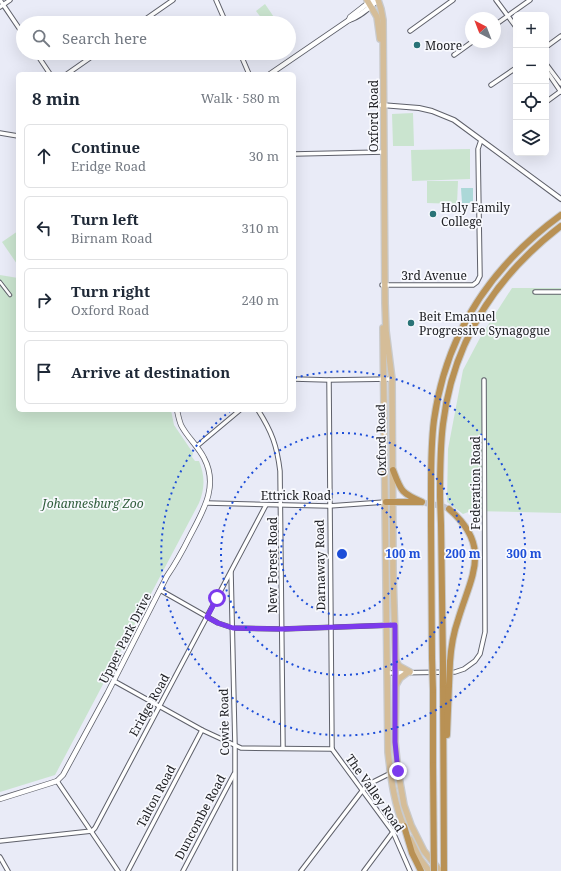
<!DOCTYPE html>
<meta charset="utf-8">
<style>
:root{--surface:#fff;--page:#f6f6f7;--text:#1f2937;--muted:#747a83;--line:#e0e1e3}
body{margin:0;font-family:"Noto Serif",serif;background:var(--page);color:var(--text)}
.controls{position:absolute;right:12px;top:12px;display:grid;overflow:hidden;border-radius:6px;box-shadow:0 4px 16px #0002}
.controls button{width:36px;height:36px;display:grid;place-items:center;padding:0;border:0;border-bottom:1px solid var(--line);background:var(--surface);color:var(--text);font:20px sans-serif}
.compass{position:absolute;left:465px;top:12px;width:36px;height:36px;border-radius:50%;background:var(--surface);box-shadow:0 4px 16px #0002;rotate:318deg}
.stop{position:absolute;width:12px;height:12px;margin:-9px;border:3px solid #7c3aed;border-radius:50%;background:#fff}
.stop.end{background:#7c3aed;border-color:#fff;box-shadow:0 1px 4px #0008}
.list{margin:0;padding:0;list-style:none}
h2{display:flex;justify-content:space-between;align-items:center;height:52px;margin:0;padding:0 16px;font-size:17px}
h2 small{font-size:13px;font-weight:400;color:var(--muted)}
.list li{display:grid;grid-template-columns:26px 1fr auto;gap:12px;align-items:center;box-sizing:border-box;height:64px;margin:0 8px 8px;padding:0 8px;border:1px solid var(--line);border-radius:6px}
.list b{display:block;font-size:15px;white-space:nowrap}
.list p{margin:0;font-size:13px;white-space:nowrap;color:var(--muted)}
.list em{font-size:13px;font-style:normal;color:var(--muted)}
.icon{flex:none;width:22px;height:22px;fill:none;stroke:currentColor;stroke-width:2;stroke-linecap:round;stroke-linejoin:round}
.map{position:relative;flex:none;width:561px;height:871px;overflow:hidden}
.search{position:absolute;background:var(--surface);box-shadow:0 4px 16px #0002;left:16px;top:16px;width:280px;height:44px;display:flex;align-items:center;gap:10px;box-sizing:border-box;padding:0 14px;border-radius:22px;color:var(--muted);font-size:15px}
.panel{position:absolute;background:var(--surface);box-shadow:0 4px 16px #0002;left:16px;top:72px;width:280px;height:340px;border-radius:6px}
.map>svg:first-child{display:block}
.green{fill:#cae4cf}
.water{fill:#acd8d8}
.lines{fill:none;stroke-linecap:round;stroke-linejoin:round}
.motorway-tunnel{stroke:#c1c3cd;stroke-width:6;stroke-dasharray:6 3;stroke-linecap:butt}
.pedestrian-casing{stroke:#5f616b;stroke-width:4.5}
.minor-casing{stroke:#5f616b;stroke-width:5.5}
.tertiary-casing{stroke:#5f616b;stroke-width:6}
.secondary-casing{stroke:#5f616b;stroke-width:6}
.primary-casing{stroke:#c9cacb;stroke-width:8}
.motorway-casing{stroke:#c9cacb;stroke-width:8}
.pedestrian{stroke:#fff;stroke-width:2.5}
.minor{stroke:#fff;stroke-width:3.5}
.tertiary{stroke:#fff;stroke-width:4}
.secondary{stroke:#fff;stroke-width:4.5}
.primary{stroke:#d5bd98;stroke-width:5.5}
.motorway{stroke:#b99154;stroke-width:6}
.motorway-bridge-casing{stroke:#c9cacb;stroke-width:8;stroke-linecap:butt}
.motorway-bridge{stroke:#b99154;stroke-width:6}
.route{stroke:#7c3aed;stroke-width:5}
.ring{fill:none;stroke:#1d4ed8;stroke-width:2;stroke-dasharray:2 4}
.poi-dot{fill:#297377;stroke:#f8f9fe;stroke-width:1.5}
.labels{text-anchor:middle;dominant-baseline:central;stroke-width:3.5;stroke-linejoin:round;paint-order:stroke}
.poi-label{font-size:12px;fill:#202125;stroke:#f8f9fe;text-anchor:start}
.street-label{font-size:12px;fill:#202125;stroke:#f8f9fe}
.park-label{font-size:12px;font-style:italic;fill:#2f5d3b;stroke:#f8f9fe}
.centre{fill:#1d4ed8;stroke:#f8f9fe;stroke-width:2}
.ring-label{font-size:12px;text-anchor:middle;font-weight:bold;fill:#1d4ed8;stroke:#f8f9fe;stroke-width:3.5;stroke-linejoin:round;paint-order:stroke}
</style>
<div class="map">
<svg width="561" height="871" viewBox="0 0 561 871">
<rect width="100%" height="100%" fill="#e9ebf7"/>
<g class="green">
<path d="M265,4L278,23H265L256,11Z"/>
<path d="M413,113L414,146H393L392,114Z"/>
<path d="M470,149V179L412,181L411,150Z"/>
<path d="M427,181H458L457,204L427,203Z"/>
<path d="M18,231V263L17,264L2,242Z"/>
<path d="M0,275L18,278V410H171L174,425L193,453L192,457L195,461H199C205,476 205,488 199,503L55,775L0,792Z"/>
<path d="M512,288H561V513L471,511L463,514L447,502L448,449L463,370L481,336Z"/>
</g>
<path class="water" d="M461,188H473V203H462Z"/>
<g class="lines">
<path class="motorway-tunnel" d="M425,503L442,506L449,509"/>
<defs>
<path id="pedestrian" d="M0,282L10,295"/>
<g id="minor">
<path d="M0,0L23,34"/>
<path d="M216,0L226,23"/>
<path d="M496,0L516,27"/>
<path d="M0,7L10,0"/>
<path d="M140,23L173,0"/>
<path d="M495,25L530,0"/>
<path d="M410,31L453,0"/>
<path d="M546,47L561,36"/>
<path d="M36,53L50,74"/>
<path d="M240,53L249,74"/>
<path d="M454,55L472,42"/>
<path d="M546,64L561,84"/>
<path d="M546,70L561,92"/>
<path d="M67,74L97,53"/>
<path d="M491,85L516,68"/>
<path d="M546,102L561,91"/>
<path d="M0,133L18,136"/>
<path d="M294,154L384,152"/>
<path d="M382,285H473L477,282L480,276L478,149L481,140"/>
<path d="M535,292H561"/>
<path d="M294,379L329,380L392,379"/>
<path d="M329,380L332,749"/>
<path d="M258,410C272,432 277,446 280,471L283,748"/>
<path d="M197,446L240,410"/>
<path d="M207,503L329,506L385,502"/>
<path d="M231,572L235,746V871"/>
<path d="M160,590L218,623L233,628L282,629L395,625"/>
<path d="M387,673L455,672L464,669L475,661L480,654L485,632L484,380"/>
<path d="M114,681L202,730L241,748L332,749"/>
<path d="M332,749L393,832L410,871"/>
<path d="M57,781L118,871"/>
<path d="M0,841L92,831L95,828L266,505"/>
<path d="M0,857L8,871"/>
<path d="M128,871L202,730"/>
<path d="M183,871L234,774"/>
<path d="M301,871L362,791L367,785L391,773"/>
<path d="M364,871L393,832"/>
</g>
<path id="tertiary" d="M381,105L419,108L432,111L454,120L561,199"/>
<g id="secondary">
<path d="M349,20L350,17L372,0"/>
<path d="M270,74L349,20C360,17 370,7 378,0"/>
<path d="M0,799L51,783L57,781L63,775L107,694L167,576C176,563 183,550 190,536C203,511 219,486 204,458C198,446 187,437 181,425C179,420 178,415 177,410"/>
</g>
<g id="primary">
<path d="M367,0L377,17L380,39"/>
<path d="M378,0L381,9L383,20L385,303L386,331L392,379L393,573L396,672L395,742L398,771L404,805L411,825L424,851L440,871"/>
<path d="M383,328L388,752C391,778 394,805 405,829"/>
<path d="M396,661L399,666L410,672"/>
<path d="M396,685L400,678L408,672"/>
<path d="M410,839L420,859L429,871"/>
</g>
<g id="motorway">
<path d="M393,470C401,491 401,493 422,502"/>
<path d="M431,490C431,467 431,443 434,420C446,333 491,266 561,215"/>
<path d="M440,497C440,472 440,448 443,424C453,341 496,276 561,226"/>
<path d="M386,502H420"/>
<path d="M449,509C493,547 471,576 458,620C453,634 451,648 450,662"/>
<path d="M431,524L432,658"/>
<path d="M441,524L443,664"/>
<path d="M443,684L444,871"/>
<path d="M433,690V765"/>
<path d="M447,735L449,685"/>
<path d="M404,826L412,853L421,871"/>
</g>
</defs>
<use href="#pedestrian" class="pedestrian-casing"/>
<use href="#minor" class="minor-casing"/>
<use href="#tertiary" class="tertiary-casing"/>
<use href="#secondary" class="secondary-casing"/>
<use href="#primary" class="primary-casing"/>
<use href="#motorway" class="motorway-casing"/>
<use href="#pedestrian" class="pedestrian"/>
<use href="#minor" class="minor"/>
<use href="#tertiary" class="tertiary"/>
<use href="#secondary" class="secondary"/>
<use href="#primary" class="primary"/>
<use href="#motorway" class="motorway"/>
<defs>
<g id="motorway-bridge">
<path d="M431,490V524"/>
<path d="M440,497L441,524"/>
<path d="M432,658L433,690"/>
<path d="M443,664V684"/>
<path d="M449,685L450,662"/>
<path d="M433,765L434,871"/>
</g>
</defs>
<use href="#motorway-bridge" class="motorway-bridge-casing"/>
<use href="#motorway-bridge" class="motorway-bridge"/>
</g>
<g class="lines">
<path class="route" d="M217,598L207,617L218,623L233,628L282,629L395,625V742L398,771"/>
</g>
<g class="ring">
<circle cx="342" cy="554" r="61"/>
<circle cx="342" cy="554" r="121"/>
<path d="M295 378A182 182 0 1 1 230 411"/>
</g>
<g class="poi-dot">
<circle cx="417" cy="45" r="4"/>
<circle cx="433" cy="214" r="4"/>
<circle cx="411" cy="323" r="4"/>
</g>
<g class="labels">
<g class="poi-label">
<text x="425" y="45">Moore</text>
<text x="441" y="207">Holy Family<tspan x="441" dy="14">College</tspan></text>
<text x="419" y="316">Beit Emanuel<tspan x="419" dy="14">Progressive Synagogue</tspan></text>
</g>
<g class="street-label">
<text transform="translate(373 116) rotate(-90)">Oxford Road</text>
<text x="434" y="275">3rd Avenue</text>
<text transform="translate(381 440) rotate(-91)">Oxford Road</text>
<text transform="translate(475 483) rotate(-90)">Federation Road</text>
<text x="296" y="495">Ettrick Road</text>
<text transform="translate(272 565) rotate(-90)">New Forest Road</text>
<text transform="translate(320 565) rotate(-91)">Darnaway Road</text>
<text transform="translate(125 638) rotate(-63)">Upper Park Drive</text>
<text transform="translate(149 705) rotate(-61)">Eridge Road</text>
<text transform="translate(224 722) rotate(-91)">Cowie Road</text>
<text transform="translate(375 793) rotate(55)">The Valley Road</text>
<text transform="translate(156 796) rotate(-62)">Talton Road</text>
<text transform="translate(200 817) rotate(-62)">Duncombe Road</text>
</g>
<g class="park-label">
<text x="93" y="503">Johannesburg Zoo</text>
</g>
</g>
<circle cx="342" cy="554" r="6" class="centre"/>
<g class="ring-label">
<text x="403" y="558">100 m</text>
<text x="463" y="558">200 m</text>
<text x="524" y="558">300 m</text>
</g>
</svg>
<div class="controls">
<button>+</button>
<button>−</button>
<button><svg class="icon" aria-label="locate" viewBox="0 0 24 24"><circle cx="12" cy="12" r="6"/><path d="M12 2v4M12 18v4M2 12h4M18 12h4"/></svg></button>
<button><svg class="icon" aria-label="layers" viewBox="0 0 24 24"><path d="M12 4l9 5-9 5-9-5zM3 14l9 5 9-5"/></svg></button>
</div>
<svg class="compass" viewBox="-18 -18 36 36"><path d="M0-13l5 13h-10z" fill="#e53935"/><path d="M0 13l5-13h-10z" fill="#747a83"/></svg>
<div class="stop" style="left:217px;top:598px"></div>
<div class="stop end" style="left:398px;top:771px"></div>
<div class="search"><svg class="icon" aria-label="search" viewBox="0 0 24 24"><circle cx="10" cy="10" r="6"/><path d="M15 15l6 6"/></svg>Search here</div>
<section class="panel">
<h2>8 min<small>Walk · 580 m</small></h2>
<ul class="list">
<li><svg class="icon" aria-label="ahead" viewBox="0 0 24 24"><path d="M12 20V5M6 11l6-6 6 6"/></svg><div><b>Continue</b><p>Eridge Road</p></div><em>30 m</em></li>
<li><svg class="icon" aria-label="left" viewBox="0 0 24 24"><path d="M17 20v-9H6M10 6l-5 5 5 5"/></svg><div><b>Turn left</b><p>Birnam Road</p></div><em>310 m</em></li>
<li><svg class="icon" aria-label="right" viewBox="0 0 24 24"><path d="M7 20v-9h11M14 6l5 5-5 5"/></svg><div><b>Turn right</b><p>Oxford Road</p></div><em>240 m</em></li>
<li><svg class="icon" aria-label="arrive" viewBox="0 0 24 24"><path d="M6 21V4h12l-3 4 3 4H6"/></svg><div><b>Arrive at destination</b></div></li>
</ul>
</section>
</div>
